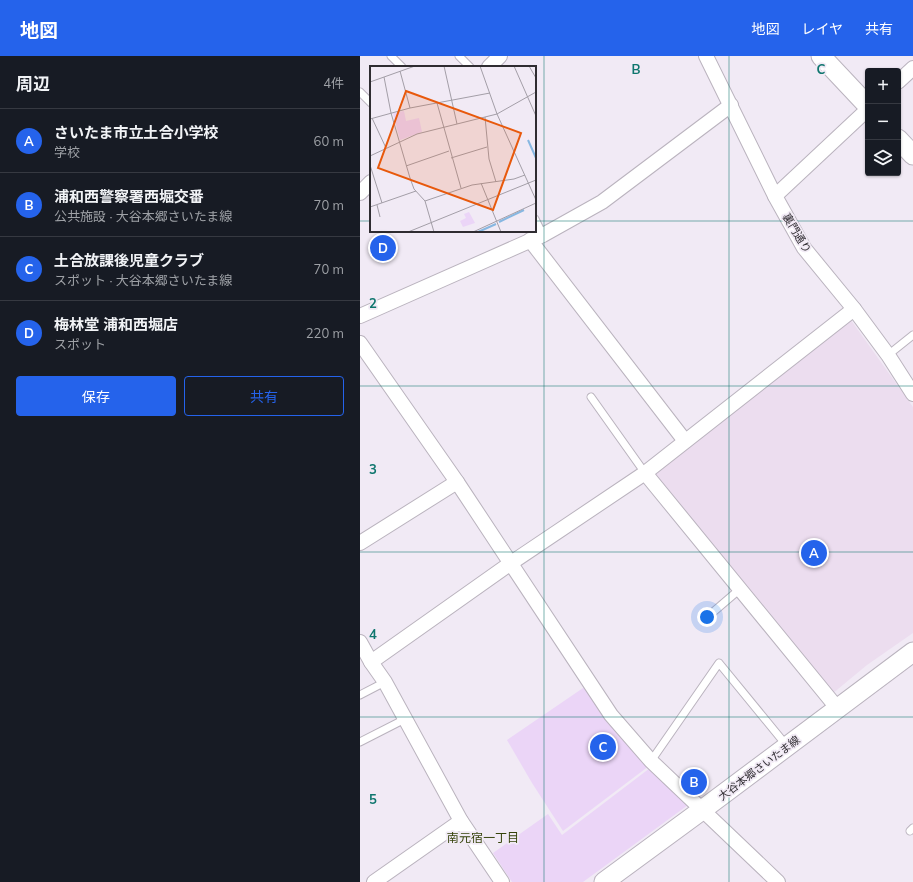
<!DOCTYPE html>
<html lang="ja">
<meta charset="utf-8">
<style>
:root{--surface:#171b24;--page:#242831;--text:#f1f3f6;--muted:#9ea1a6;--line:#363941;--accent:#2563eb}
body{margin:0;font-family:Mulish,"Noto Sans JP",sans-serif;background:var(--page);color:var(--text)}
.controls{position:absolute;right:12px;top:12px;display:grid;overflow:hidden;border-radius:4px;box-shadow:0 1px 3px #0004}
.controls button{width:36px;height:36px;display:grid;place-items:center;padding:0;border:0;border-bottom:1px solid var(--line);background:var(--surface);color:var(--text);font:20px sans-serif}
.you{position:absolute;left:347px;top:561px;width:14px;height:14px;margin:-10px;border:3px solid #fff;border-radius:50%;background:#1a73e8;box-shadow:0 0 0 6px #1a73e833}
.badge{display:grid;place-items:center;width:26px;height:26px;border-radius:50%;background:var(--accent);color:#fff;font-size:13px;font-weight:700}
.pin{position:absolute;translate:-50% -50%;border:2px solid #fff;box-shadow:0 1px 4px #0006}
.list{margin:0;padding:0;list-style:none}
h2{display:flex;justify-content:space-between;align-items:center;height:52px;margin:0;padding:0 16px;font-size:17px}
h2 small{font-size:13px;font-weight:400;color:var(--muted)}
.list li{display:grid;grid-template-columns:26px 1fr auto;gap:12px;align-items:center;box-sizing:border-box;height:64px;padding:0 16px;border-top:1px solid var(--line)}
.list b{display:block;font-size:15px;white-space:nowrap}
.list p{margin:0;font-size:13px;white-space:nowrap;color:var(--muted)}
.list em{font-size:13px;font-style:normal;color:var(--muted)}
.actions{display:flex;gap:8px;padding:12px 16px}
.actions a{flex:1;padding:9px 0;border:1px solid var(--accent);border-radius:4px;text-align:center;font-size:14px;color:var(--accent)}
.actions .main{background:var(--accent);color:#fff}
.icon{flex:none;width:22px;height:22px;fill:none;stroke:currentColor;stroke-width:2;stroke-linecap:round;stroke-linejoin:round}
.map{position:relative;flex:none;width:553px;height:826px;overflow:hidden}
header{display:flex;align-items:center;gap:24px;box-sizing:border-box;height:56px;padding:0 20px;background:var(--accent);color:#fff}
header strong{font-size:19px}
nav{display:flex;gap:22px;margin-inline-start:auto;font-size:14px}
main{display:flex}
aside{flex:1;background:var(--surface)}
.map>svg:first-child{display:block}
.education{fill:#ecddef}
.green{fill:#ebd5f7}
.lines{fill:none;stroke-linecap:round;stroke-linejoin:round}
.lane-casing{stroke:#bab3be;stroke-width:9}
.street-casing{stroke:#bab3be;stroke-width:16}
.secondary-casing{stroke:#bab3be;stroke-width:21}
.lane{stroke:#fff;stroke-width:7}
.street{stroke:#fff;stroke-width:14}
.secondary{stroke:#fff;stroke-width:19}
.grid{fill:none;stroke:#0f766e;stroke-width:1;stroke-opacity:0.55}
.labels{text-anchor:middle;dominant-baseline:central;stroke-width:3.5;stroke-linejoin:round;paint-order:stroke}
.street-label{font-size:11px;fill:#2f2c31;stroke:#f1eaf5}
.neighbourhood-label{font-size:12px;fill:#35430a;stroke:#f1eaf5}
.inset-river{fill:none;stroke:#87b7e1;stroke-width:2}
.inset-road{fill:none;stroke:#a39ea7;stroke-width:1}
.view{fill:#e8590c;fill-opacity:0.15;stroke:#e8590c;stroke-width:2}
.inset-edge{fill:none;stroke:#2f2c31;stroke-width:2}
.grid-label{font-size:13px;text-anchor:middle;font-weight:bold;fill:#0f766e;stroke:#f1eaf5;stroke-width:3.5;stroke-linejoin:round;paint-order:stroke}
</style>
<header>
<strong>地図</strong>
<nav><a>地図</a><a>レイヤ</a><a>共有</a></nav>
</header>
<main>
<aside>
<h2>周辺<small>4件</small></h2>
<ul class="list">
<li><span class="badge">A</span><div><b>さいたま市立土合小学校</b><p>学校</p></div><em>60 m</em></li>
<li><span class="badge">B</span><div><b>浦和西警察署西堀交番</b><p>公共施設 · 大谷本郷さいたま線</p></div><em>70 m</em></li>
<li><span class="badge">C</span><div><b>土合放課後児童クラブ</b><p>スポット · 大谷本郷さいたま線</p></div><em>70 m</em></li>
<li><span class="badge">D</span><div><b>梅林堂 浦和西堀店</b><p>スポット</p></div><em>220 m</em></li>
</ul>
<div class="actions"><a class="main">保存</a><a>共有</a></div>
</aside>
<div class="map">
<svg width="553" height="826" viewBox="0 0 553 826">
<rect width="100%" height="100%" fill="#f1eaf5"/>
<path class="education" d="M488,260L553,351V577L507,609L472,638L291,417Z"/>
<g class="green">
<path d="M226,630L289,710L203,775L172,727L147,684Z"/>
<path d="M290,712L328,749L223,826H152L133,797L188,758L202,779Z"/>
</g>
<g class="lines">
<defs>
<g id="lane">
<path d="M31,0L42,11"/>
<path d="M99,0L110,11"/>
<path d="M0,36L11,47"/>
<path d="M175,163L183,179"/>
<path d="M528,299L553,279"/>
<path d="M231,341L285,417"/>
<path d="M345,563L380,533"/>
<path d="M0,639L25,626"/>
<path d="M0,686L45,663"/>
<path d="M291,705L359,607L427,690"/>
<path d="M550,775L553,772"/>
</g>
<g id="street">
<path d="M346,0L415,140L444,192L494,253L528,299L553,338"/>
<path d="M129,11L140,0"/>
<path d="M538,26L553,12"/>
<path d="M0,137L11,126"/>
<path d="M415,140L508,53"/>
<path d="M170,184L325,385"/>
<path d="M0,260L183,179L242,146L371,49"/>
<path d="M0,287L97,426L251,659L291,705L418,826"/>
<path d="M285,417L478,653"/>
<path d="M0,487L97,426"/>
<path d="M0,586L11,606L25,626L101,765L142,826"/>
<path d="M11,606L151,507L285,417L494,253"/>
<path d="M14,826L101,765"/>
</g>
<g id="secondary">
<path d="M461,0L508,50"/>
<path d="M538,83L553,99"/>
<path d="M244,826L342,754L553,596"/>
</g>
</defs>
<use href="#lane" class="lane-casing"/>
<use href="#street" class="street-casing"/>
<use href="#secondary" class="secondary-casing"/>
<use href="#lane" class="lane"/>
<use href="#street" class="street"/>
<use href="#secondary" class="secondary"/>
</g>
<path class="grid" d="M184,0V826M369,0V826M0,165H11M175,165H553M0,330H553M0,496H553M0,661H553"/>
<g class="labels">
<g class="street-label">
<text transform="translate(437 177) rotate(59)">裏門通り</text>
<text transform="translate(399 712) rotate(-37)">大谷本郷さいたま線</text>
</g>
<g class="neighbourhood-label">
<text x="123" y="781">南元宿一丁目</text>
</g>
</g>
<g transform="translate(10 10)">
<rect width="166" height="166" fill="#f1eaf5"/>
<path d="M34,45L36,55L49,52L52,66L30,74L23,47ZM99,146L105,157L93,161L90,155L96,152L94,148Z" fill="#ebd5f7"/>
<path class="inset-river" d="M158,74L166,92M129,156L154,144M108,166L126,158"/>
<path class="inset-road" d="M74,0L87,58M110,0L127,48L166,134M144,0L166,50M159,0L166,12M30,5L40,42M14,11L21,47L40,112L44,123L55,135L64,166M0,16L45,0M67,37L91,122M115,51L119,93L126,116M2,52L16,82M0,53L40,42L120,27M0,90L47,68L127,48L166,26M81,92L117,81M0,99L12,137M36,100L79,85M111,117L131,166M55,135L102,119L144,113L155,109M7,139L10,151M0,141L46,125M38,166L166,114M103,166L166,137"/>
<path class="view" d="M36,25L151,67L123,144L8,102Z"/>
<rect width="166" height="166" class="inset-edge"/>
</g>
<g class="grid-label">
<text x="276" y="18">B</text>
<text x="461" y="18">C</text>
<text x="13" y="252">2</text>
<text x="13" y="418">3</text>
<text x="13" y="583">4</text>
<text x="13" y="748">5</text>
</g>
</svg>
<div class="controls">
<button>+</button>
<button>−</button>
<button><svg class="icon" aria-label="layers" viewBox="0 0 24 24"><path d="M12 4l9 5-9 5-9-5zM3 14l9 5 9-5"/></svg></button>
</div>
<div class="you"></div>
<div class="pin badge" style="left:454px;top:497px">A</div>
<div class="pin badge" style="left:334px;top:726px">B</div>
<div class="pin badge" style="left:243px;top:691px">C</div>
<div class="pin badge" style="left:23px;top:192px">D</div>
</div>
</main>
